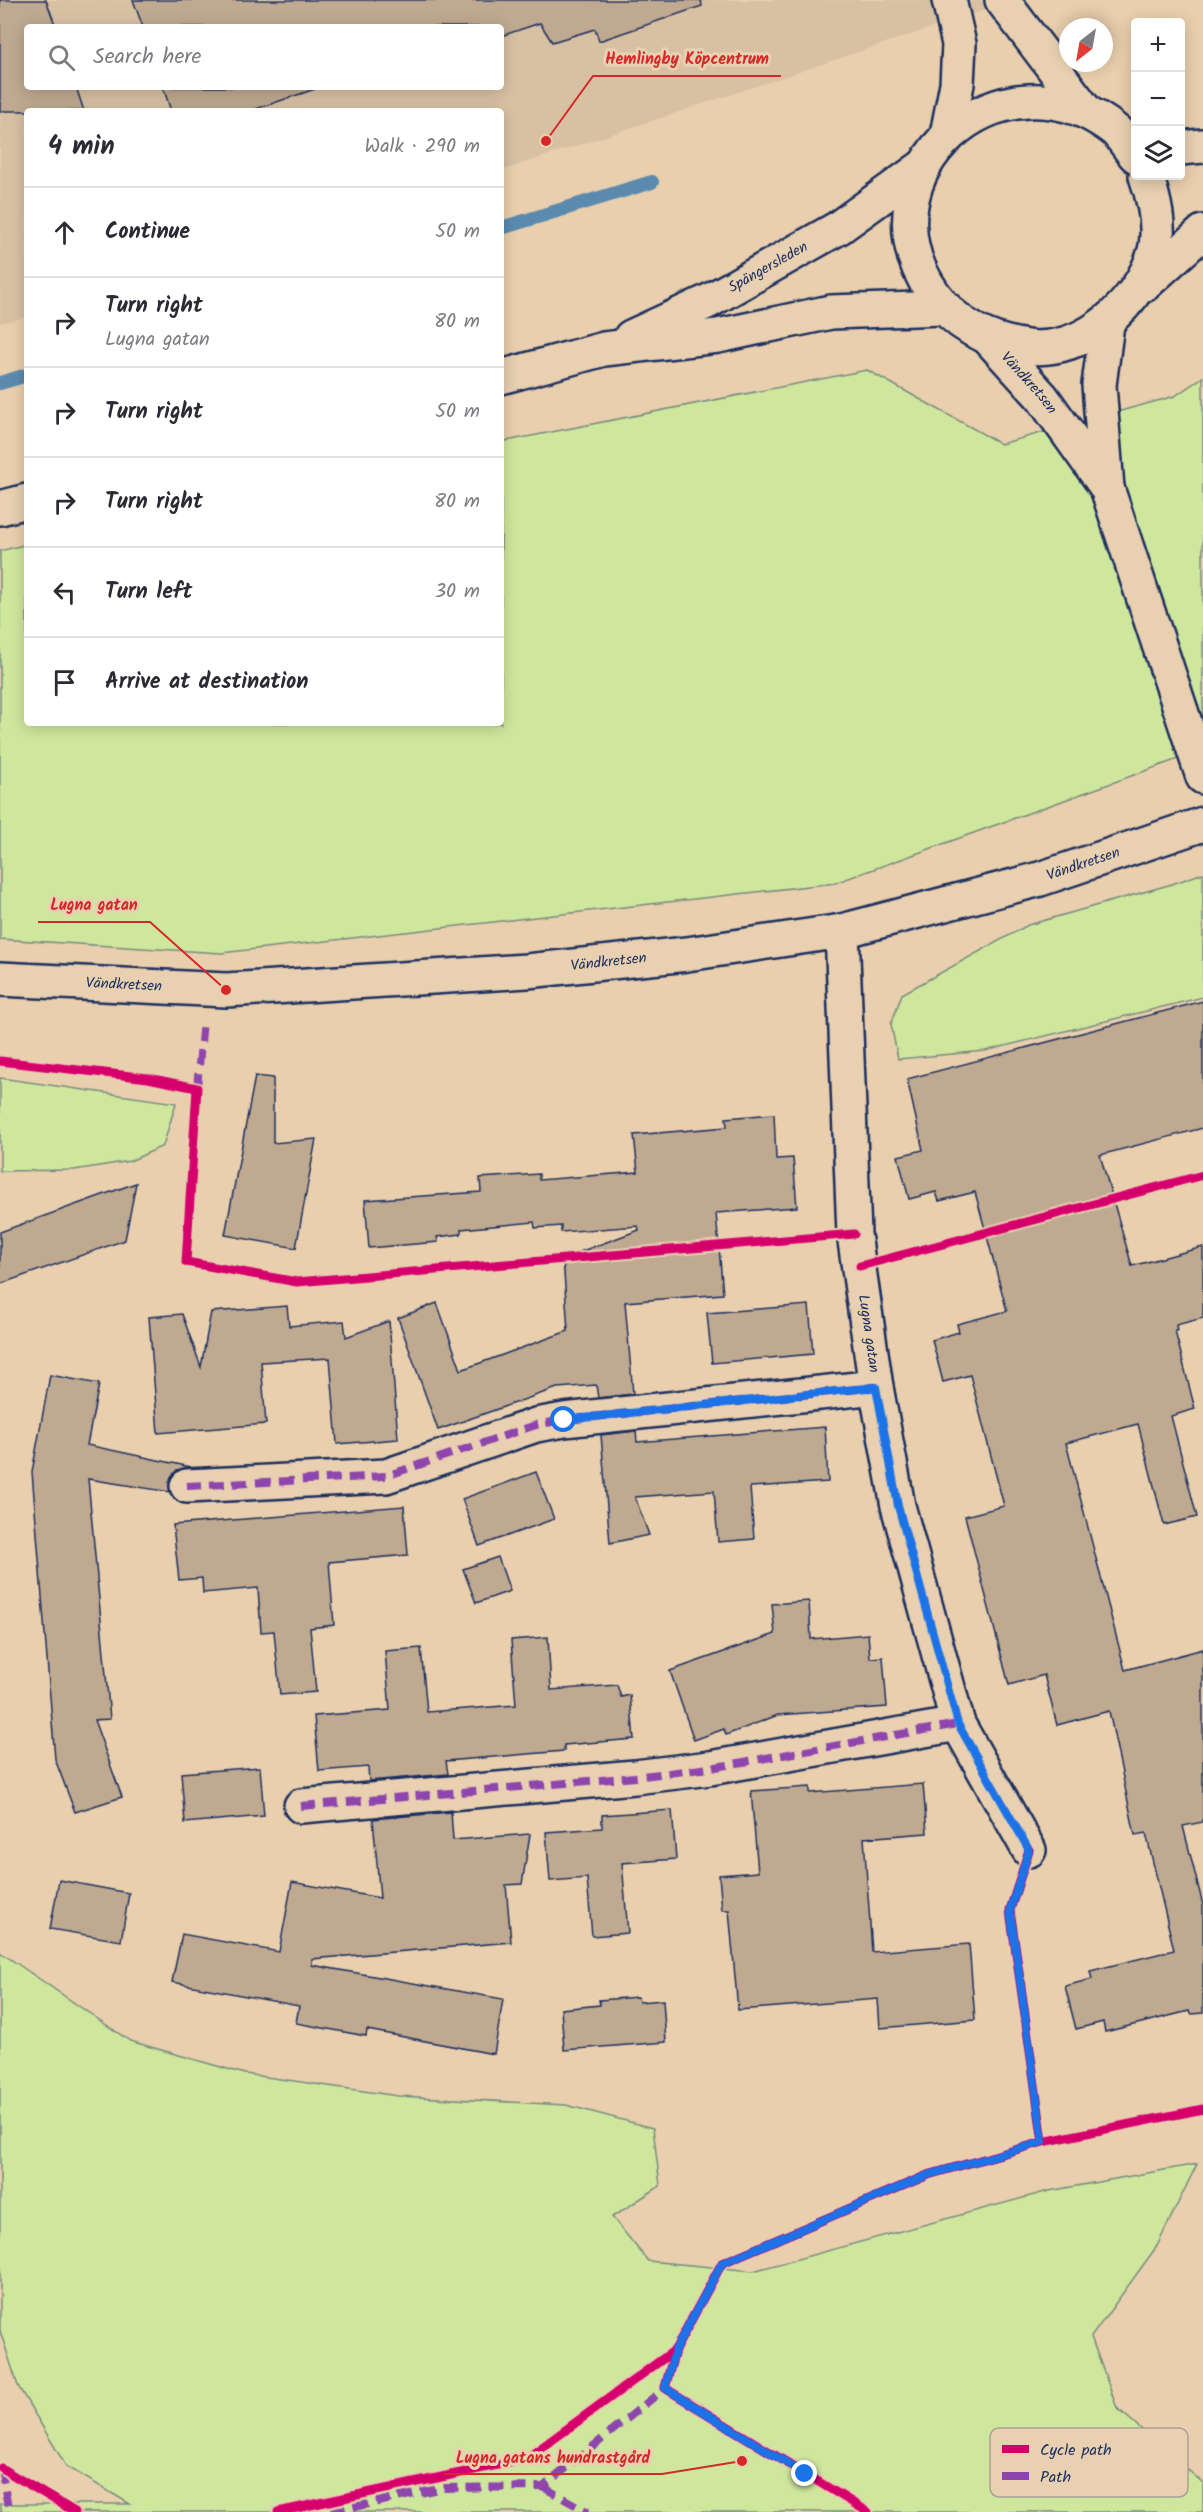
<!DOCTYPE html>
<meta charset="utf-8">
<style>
:root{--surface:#fff;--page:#f2f2f3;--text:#2b2b33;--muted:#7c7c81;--line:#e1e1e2}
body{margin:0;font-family:Kalam,sans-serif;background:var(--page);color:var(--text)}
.controls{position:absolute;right:18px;top:18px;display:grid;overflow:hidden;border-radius:6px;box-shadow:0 3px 15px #0003}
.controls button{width:54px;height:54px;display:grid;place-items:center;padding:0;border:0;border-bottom:2px solid var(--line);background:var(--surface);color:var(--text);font:30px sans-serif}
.compass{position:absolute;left:1059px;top:18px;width:54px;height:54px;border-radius:50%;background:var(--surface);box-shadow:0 3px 15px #0003;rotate:211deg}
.stop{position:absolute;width:18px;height:18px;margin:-14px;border:4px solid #1a73e8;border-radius:50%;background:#fff}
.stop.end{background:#1a73e8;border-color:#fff;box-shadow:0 2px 6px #0008}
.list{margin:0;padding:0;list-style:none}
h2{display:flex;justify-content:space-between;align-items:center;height:78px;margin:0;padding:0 24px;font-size:26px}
h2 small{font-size:20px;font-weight:400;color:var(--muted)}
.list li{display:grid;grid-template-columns:39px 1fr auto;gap:18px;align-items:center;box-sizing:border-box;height:90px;padding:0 24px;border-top:2px solid var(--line)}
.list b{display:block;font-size:22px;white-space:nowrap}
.list p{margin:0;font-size:20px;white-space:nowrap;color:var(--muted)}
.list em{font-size:20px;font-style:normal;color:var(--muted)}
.icon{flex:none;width:33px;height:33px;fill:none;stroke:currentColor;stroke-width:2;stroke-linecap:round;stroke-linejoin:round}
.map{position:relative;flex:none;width:1203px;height:2512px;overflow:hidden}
.search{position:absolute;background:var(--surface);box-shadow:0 3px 15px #0003;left:24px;top:24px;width:480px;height:66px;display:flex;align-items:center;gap:15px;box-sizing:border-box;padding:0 21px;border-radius:6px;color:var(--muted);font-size:22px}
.panel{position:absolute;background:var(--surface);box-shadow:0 3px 15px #0003;left:24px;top:108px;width:480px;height:618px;border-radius:6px}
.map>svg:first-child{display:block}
.built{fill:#d8c1a3;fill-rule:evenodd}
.green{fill:#cfe79d;stroke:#758b7e;stroke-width:1.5}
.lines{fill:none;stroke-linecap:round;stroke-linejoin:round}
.stream{stroke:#5a8baf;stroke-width:14}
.building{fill:#bfa990;stroke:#1b2f5e;stroke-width:1.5}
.street-casing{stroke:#1b2f5e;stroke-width:38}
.primary-casing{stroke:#1b2f5e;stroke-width:38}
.street{stroke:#e8d0b1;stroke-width:33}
.primary{stroke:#e8d0b1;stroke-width:33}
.quiet{stroke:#8e44ad;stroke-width:8;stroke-dasharray:15 8;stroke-linecap:butt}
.cycleway-casing{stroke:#e8d0b1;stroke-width:13}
.cycleway{stroke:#d6006c;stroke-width:9}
.route{stroke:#1a73e8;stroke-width:8}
.labels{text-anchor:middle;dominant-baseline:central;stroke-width:6;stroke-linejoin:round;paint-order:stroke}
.street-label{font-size:15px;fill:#1b2f5e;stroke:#e8d0b1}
.key{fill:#e8d0b1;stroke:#aaa098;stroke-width:1.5}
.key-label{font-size:16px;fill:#1b2f5e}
.leader{fill:none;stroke:#d62828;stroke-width:2}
.callout-dot{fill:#d62828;stroke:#e8d0b1;stroke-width:2}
.callout-label{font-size:16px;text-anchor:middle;font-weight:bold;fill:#d62828;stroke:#e8d0b1;stroke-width:6;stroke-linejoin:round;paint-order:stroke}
</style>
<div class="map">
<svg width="1203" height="2512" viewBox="0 0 1203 2512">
<rect width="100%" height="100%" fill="#e9cfad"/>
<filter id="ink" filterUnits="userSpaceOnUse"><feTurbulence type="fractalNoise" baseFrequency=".0167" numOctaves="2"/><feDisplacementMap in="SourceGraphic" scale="12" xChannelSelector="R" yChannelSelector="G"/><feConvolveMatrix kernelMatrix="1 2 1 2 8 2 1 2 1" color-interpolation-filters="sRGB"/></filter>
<g filter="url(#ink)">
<path class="built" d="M0,0H1015L501,171V111H27V317L0,323ZM27,27H501V87H27Z"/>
<g class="green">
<path d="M867,370L1001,444L1175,396L1203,377V750L835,883L221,953L0,939V551L27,544V723H501V442Z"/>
<path d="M1203,873V997L985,1051L898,1059L891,1024L902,994L1028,925L1172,884Z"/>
<path d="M0,1078L176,1103L163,1146L130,1161L74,1170L0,1171Z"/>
<path d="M0,1952L130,2041L245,2074L398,2096L566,2105L653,2128L660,2186L612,2217L648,2261L753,2271L1049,2191L1197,2164L1157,2246L1091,2337L1117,2408L1203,2483V2512H0V2504H130L66,2466L18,2386L0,2331Z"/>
</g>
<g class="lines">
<g class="stream">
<path d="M501,228L652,182"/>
<path d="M0,383L27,375"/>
</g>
</g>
<g class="building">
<path d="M0,0H46L56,27H27V87H76L84,111H0Z"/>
<path d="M133,0H701L702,6L599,41L595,29L552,42L540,23L501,36V27H143Z"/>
<path d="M163,87H321L250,111H171Z"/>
<path d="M1203,1001V1128L1100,1155L1132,1266L1203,1247V1318L1176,1325L1177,1331H1175L1195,1409L1171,1416L1197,1517L1164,1525L1138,1424L1066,1443L1125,1670L1203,1649V1822L1183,1826L1203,1905V2013L1190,2014L1189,2011L1105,2032L1103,2022L1076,2029L1065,1986L1092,1979L1090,1971L1174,1950L1146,1833L1135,1835L1109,1711L1057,1725L1044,1675L1009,1685L965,1516L1004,1506L970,1375L943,1382L932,1340L959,1332L957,1324L1007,1311L975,1192L939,1201L936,1192L909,1199L898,1156L923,1150L907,1079Z"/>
<path d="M255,1076L273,1078V1143L316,1139L296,1248L225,1235Z"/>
<path d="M774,1114L776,1159L793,1158L797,1207L716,1213L723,1294L625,1302L633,1394L598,1398L596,1385L557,1388L438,1430L398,1318L437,1303L461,1370L568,1331L563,1258L639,1230L638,1226L561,1232V1226L535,1228L534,1222L461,1229V1234L437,1237L438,1242L369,1248L365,1200L481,1192L480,1178L539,1174V1180L638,1172L634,1135L727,1127L726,1118Z"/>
<path d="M136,1183L125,1240L0,1284V1232Z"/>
<path d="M809,1305L813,1354L712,1363L707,1313Z"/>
<path d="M287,1306L289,1326L344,1321L346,1337L389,1321L398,1439L337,1444L330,1358L261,1362L266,1424L158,1433L149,1317L182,1314L201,1367L211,1312Z"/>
<path d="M50,1375L99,1384L87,1445L191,1467L177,1470L171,1477L170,1492L88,1479L110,1719L94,1720L122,1797L75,1812L55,1759L32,1472Z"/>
<path d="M825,1427L828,1482L750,1487L754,1539L718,1542L714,1491L635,1497L649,1535L610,1543L601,1435L636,1431L637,1442Z"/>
<path d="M536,1472L554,1519L479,1546L462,1499Z"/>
<path d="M404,1506L408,1555L329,1562L334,1625L310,1628L316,1692L280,1695L274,1631L261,1632L258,1588L203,1593L202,1578L179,1580L173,1525Z"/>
<path d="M498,1557L510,1591L476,1603L463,1569Z"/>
<path d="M809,1601L811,1639L868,1634L870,1658L883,1657L887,1707L778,1715L726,1735L724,1729L694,1740L670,1671L775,1634L772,1604Z"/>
<path d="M548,1637L551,1690L617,1685L621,1697L630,1695L634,1739L564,1745V1751L446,1761L448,1774L369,1781L368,1767L319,1771L314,1716L390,1710L385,1651L421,1648L427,1712L516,1705L511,1640Z"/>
<path d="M260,1767L264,1816L185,1823L181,1773Z"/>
<path d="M923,1784L927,1833L864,1838L872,1952L969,1944L975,2020L880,2028L878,1999L738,2010L729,1910H722L719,1875L758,1872L751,1791L810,1787V1793Z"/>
<path d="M672,1810L676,1859L622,1863L628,1933L592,1936L587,1878L550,1881L546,1832L602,1828V1815Z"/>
<path d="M451,1812L453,1840L530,1834L522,1884L506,1885L511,1942L312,1959V1965L503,1999L494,2054L367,2030L366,2036L296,2023L299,2006L172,1982L182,1934L279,1952L292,1882L380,1898L373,1819Z"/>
<path d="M59,1880L129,1893L121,1941L50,1929Z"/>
<path d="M638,1997L639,2002L663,2000L666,2042L564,2050L561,2009L600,2005L599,2000Z"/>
</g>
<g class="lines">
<defs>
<g id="street">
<path d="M1002,0L1085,110"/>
<path d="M947,135L957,84L959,44L949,0"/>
<path d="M1107,324L1099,385L1107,488L1203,777"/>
<path id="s1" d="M990,340L1042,397L1107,488"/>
<path id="s2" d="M842,931L854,1234L876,1387L898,1506L958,1724L1029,1850"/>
<path id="s3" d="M0,979L226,990L527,971L687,954L842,931L1040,879L1203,824"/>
<path d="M187,1486L386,1476L536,1425L564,1420L876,1387"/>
<path d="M301,1806L635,1777L710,1768L958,1724"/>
</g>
<g id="primary">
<path d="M1180,148L1203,146"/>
<path d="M1136,156C1129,148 1123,138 1116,131C1002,39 851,175 933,293C956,326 988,342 1028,347C1084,354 1140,303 1155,251C1161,226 1154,199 1146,176"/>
<path d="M1144,285L1203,232"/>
<path id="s4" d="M631,337L709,301L838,228L924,166"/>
<path d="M501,377L604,349L718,336L831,312L943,308"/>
<path d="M0,508L27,501"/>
</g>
</defs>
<use href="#street" class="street-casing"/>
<use href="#primary" class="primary-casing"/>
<use href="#street" class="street"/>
<use href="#primary" class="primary"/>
<g class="quiet">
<path d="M197,1088L203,1020"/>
<path d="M187,1486L386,1476L536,1425L564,1420L876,1387"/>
<path d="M301,1806L635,1777L710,1768L958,1724"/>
<path d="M1,2468L9,2512"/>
<path d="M543,2487L588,2512"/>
<path d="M331,2512L443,2488L543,2487L665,2388"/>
</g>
<defs>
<g id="cycleway">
<path d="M0,1061L148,1078L197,1088L186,1262L297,1282L854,1234"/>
<path d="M860,1266L1203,1175"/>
<path d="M1029,1850L1010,1910L1043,2142"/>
<path d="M1,2468L75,2512"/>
<path d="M278,2512L526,2459L675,2350"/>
<path d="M868,2512L665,2388L675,2350L722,2263L928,2175L1043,2142L1203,2109"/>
</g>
</defs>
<use href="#cycleway" class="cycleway-casing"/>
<use href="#cycleway" class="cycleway"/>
</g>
</g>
<g class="lines" filter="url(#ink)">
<path class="route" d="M564,1420L876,1387L898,1506L958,1724L1029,1850L1010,1910L1043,2142L928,2175L722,2263L675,2350L665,2388L805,2474"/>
</g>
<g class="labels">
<g class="street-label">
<text stroke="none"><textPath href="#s4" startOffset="154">Spängersleden</textPath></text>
<text stroke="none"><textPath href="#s1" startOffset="58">Vändkretsen</textPath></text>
<text stroke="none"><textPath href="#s3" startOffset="1096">Vändkretsen</textPath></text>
<text stroke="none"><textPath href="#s3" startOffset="610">Vändkretsen</textPath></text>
<text stroke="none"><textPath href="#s3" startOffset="124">Vändkretsen</textPath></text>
<text stroke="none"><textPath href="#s2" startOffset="404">Lugna gatan</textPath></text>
</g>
</g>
<rect x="990" y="2428" width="198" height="69" rx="9" class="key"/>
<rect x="1002" y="2445" width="27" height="8" fill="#d6006c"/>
<rect x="1002" y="2472" width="27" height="8" fill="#8e44ad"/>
<g class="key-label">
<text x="1040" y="2455">Cycle path</text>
<text x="1040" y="2482">Path</text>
</g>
<path class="leader" d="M546 141L593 76H781M226 990L150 922H38M742 2461L662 2474H444"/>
<g class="callout-dot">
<circle cx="546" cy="141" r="6"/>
<circle cx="226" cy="990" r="6"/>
<circle cx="742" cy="2461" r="6"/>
</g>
<g class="callout-label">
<text x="687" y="64">Hemlingby Köpcentrum</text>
<text x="94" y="910">Lugna gatan</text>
<text x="553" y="2463">Lugna gatans hundrastgård</text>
</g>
</svg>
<div class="controls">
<button>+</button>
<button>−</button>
<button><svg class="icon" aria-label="layers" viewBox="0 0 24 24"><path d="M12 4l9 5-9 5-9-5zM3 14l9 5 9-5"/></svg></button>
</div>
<svg class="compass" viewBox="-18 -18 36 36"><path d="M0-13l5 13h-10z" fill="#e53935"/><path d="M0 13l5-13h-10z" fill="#7c7c81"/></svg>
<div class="stop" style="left:564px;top:1420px"></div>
<div class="stop end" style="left:805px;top:2474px"></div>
<div class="search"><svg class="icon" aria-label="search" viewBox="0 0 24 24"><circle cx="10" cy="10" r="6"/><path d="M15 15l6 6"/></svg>Search here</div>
<section class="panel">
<h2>4 min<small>Walk · 290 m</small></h2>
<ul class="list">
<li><svg class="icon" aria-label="ahead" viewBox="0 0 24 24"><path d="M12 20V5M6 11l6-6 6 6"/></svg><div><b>Continue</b></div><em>50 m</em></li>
<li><svg class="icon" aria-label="right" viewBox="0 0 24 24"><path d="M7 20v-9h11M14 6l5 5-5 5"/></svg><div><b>Turn right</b><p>Lugna gatan</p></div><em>80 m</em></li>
<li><svg class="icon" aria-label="right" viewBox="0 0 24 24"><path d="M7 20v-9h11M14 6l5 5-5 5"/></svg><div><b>Turn right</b></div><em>50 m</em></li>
<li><svg class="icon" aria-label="right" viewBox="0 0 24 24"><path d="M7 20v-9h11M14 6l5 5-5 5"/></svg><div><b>Turn right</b></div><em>80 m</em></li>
<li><svg class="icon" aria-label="left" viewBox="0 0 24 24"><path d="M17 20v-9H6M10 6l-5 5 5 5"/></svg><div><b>Turn left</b></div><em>30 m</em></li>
<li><svg class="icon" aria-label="arrive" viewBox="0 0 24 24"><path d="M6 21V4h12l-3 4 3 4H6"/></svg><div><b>Arrive at destination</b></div></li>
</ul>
</section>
</div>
